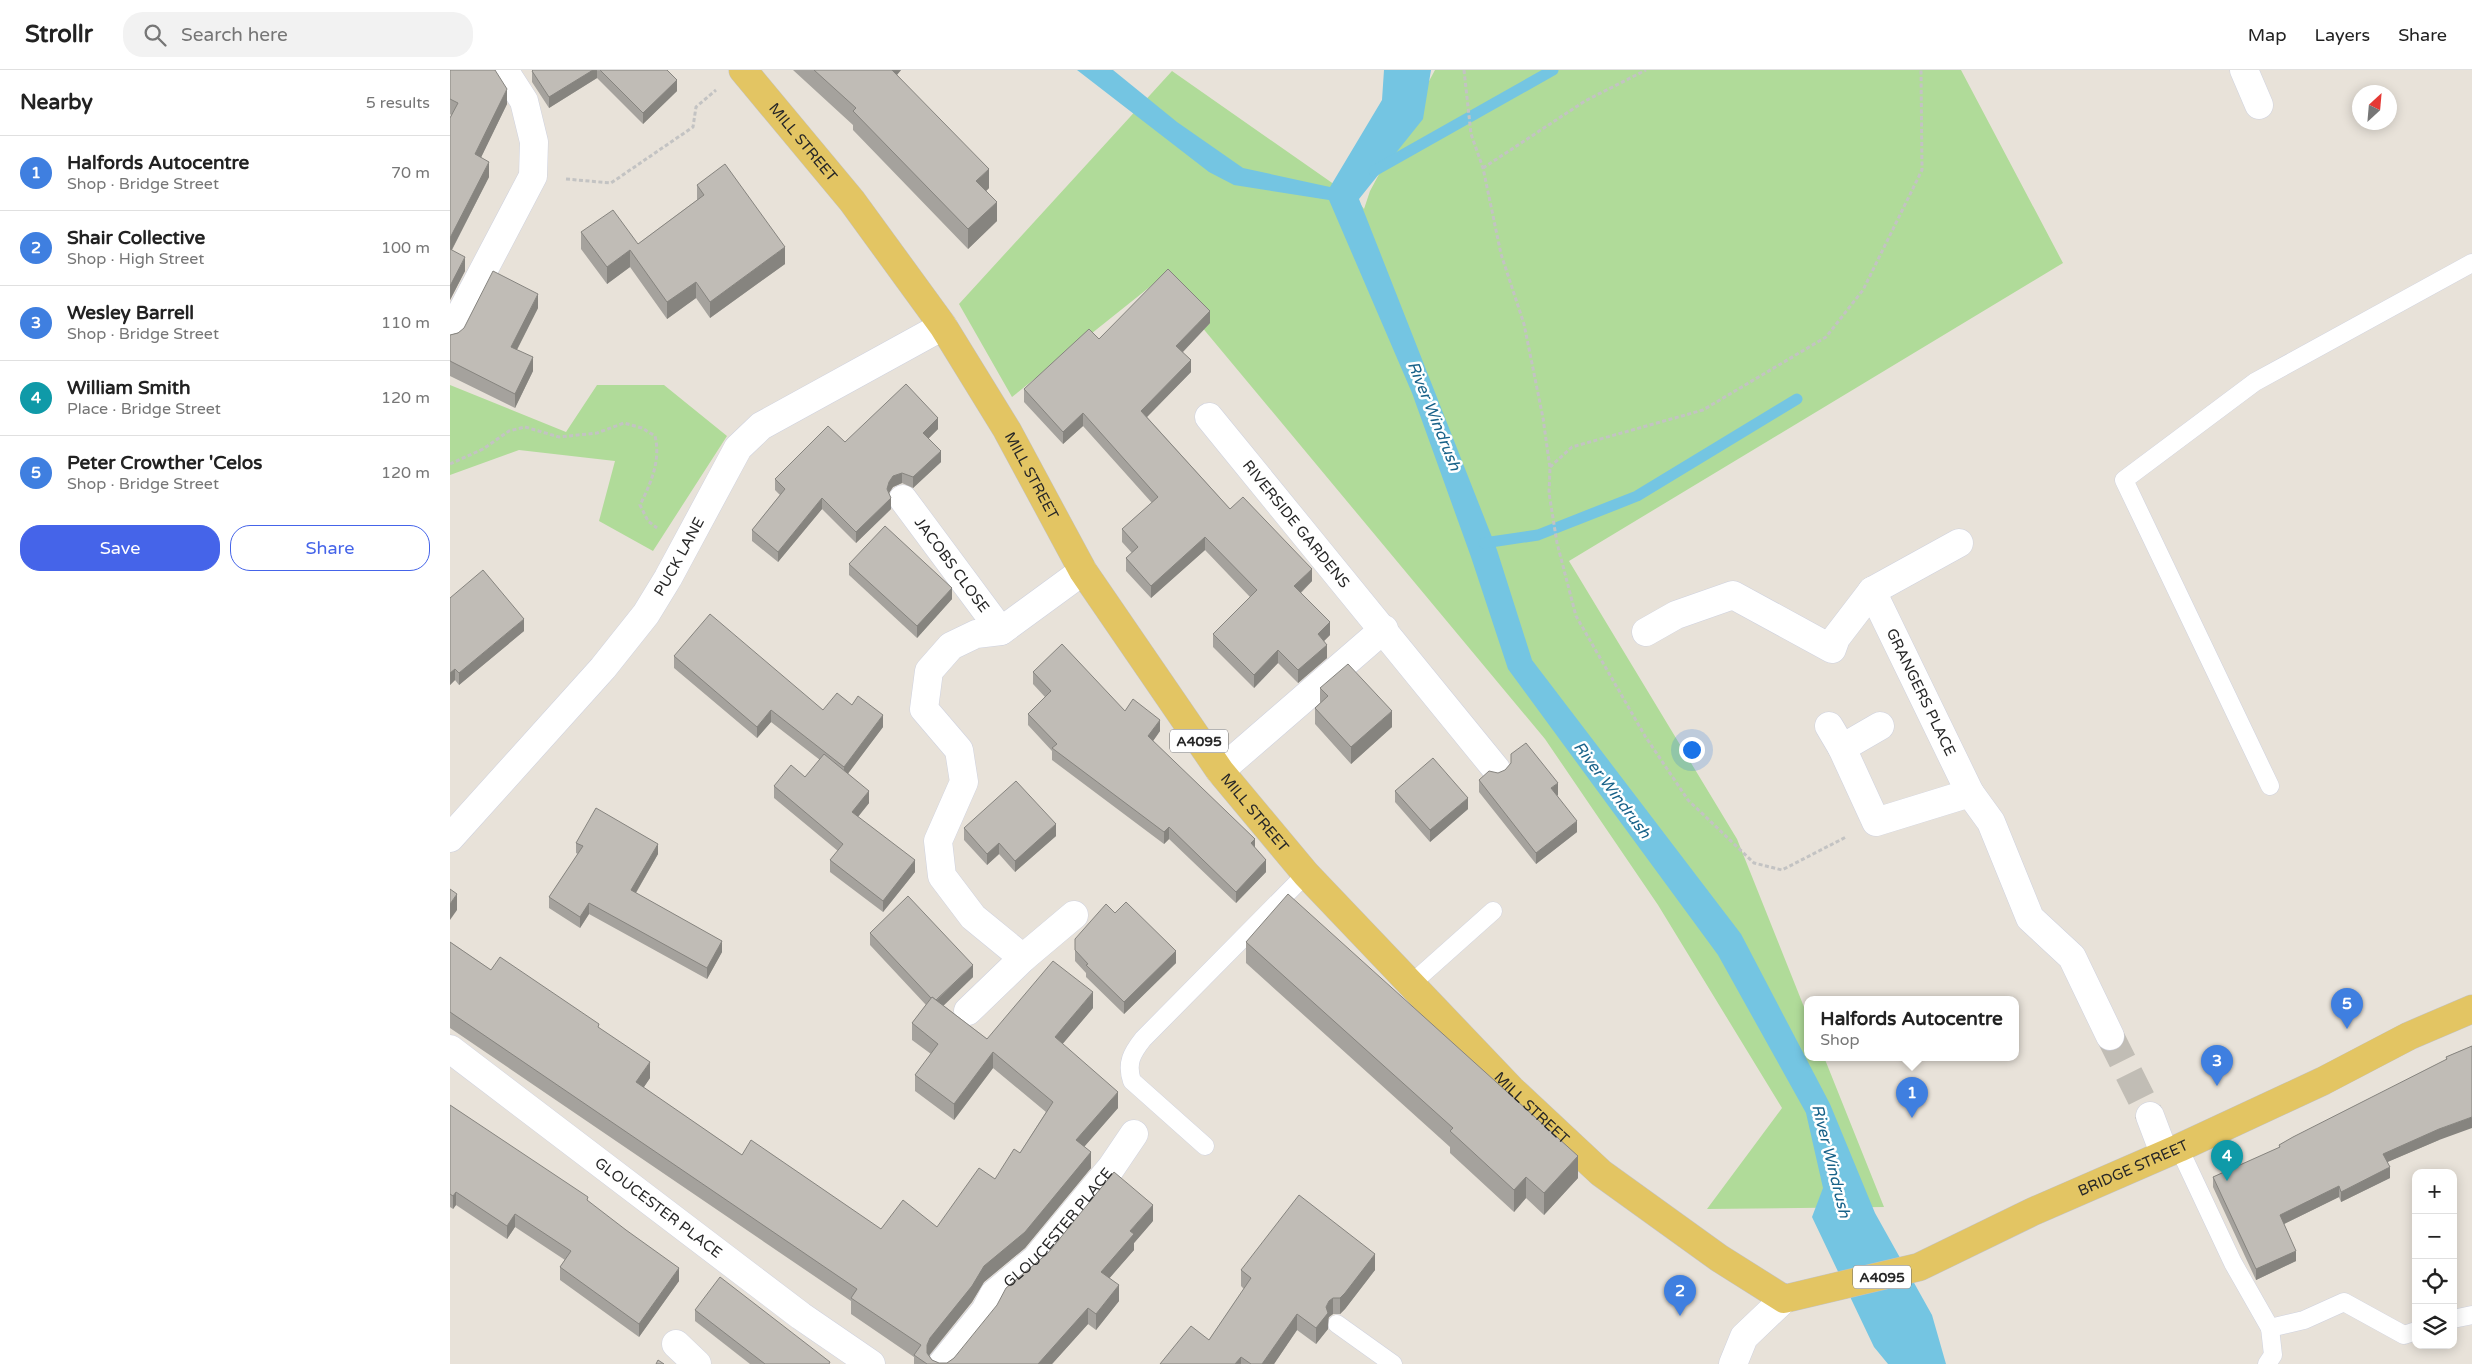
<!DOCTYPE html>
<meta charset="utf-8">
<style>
:root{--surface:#fff;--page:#f2f2f2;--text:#222;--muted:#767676;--line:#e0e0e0;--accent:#4564e9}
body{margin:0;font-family:"Varela Round",sans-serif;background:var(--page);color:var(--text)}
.controls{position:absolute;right:15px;bottom:15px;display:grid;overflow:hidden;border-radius:10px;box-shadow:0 2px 12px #0003}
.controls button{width:45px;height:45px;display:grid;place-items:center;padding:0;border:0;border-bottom:1px solid var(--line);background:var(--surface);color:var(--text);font:25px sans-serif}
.compass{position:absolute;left:1902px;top:15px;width:45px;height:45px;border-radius:50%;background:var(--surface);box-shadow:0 2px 12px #0003;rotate:26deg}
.you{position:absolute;left:1241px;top:679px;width:18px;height:18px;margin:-12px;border:4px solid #fff;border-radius:50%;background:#1a73e8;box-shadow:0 0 0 8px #1a73e833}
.badge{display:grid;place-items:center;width:32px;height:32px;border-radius:50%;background:var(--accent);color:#fff;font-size:16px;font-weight:700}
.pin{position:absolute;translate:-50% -41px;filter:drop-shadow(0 1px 2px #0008)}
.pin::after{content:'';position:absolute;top:26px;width:18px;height:15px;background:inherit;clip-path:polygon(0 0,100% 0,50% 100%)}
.popup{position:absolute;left:1354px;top:926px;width:215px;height:65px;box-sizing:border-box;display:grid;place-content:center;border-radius:10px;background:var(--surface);filter:drop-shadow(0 1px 4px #0005);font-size:16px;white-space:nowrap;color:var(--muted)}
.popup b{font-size:19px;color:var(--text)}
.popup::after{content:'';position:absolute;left:50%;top:100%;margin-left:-10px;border:10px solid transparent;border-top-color:var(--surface)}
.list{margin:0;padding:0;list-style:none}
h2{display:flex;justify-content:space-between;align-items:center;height:65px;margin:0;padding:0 20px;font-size:21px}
h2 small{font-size:16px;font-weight:400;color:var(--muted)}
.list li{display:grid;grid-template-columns:32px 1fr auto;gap:15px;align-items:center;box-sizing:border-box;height:75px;padding:0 20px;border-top:1px solid var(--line)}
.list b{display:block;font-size:19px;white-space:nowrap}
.list p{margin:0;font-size:16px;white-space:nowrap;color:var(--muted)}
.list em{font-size:16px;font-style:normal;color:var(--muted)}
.actions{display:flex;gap:10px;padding:15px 20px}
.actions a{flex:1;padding:11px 0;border:1px solid var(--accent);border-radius:20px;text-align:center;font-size:18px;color:var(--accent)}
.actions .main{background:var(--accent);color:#fff}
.icon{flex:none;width:28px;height:28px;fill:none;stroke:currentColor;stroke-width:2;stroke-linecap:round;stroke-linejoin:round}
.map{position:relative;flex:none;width:2022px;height:1294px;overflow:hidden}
header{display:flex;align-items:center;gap:30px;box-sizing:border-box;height:70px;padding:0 25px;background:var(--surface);border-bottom:1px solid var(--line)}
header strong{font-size:24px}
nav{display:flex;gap:28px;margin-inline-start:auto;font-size:18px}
.search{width:350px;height:45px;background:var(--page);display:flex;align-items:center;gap:12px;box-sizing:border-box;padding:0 18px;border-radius:20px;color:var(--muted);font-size:19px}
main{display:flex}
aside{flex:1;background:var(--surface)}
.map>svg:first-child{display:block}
.green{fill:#b0db99}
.water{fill:#74c5e2}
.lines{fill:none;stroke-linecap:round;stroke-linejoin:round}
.stream{stroke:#74c5e2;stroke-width:11}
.minor-tunnel{stroke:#c1bdb5;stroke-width:28;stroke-dasharray:28 14;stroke-linecap:butt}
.service-casing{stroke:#cfd2df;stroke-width:19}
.minor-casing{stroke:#cfd2df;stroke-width:29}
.tertiary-casing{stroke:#cfd2df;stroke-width:29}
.primary-casing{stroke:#c3c3c3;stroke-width:29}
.path{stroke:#c3c3c3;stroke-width:3;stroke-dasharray:4 2.5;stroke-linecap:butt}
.service{stroke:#fff;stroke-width:18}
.minor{stroke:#fff;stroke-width:28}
.tertiary{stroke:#fff;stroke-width:28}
.primary{stroke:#e3c563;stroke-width:28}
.wall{fill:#a5a29d}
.shaded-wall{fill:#86847f}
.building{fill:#c0bcb6;stroke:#86847f}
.labels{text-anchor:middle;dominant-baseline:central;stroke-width:5;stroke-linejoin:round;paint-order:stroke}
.shield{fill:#fff;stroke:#686868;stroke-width:1}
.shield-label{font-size:14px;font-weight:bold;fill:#272727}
.street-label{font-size:15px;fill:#272727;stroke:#fff}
.water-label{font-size:16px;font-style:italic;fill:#186289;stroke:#fff}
</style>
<header>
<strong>Strollr</strong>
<div class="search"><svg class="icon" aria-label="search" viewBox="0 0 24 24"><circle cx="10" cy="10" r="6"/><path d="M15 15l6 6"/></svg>Search here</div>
<nav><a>Map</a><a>Layers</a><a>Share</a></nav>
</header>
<main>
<aside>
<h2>Nearby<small>5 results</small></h2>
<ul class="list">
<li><span class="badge" style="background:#3f7fe0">1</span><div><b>Halfords Autocentre</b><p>Shop · Bridge Street</p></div><em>70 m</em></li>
<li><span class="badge" style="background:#3f7fe0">2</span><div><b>Shair Collective</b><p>Shop · High Street</p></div><em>100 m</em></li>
<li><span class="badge" style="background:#3f7fe0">3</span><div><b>Wesley Barrell</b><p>Shop · Bridge Street</p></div><em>110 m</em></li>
<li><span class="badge" style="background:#0f9aa8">4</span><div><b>William Smith</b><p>Place · Bridge Street</p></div><em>120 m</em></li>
<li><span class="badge" style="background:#3f7fe0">5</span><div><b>Peter Crowther 'Celos</b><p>Shop · Bridge Street</p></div><em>120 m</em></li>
</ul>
<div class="actions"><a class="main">Save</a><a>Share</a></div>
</aside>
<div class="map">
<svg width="2022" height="1294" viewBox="0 0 2022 1294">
<rect width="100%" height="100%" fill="#e8e2d9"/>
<g class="green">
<path d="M985,0H1511L1613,193L1119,491L1287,769L1358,947V987H1374L1434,1137L1257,1139L1332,1038L1208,835L1095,669L711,208L562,327L509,234L722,1L908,131L914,139L920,121Z"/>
<path d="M0,315L116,362L147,315H214L277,366L203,481L149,451L165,391L69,380L0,405Z"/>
</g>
<path class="water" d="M627,0H663L727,52L793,98L880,117L932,30L934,0H981L973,49L909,129L1047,480L1082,590L1291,864L1380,1034L1425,1143L1482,1245L1496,1294H1438L1424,1277L1362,1147L1373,1118L1356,1043L1268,885L1058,599L1021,487L962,323L879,130L784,115L759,102Z"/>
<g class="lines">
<g class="stream">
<path d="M924,101L1103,0"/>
<path d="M1034,473L1088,465L1187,426L1347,329"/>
</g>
<path class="minor-tunnel" d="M1660,966L1700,1046"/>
<defs>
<g id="service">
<path d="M1820,716L1674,410L1805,312L2022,193"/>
<path d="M960,915L1043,841"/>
<path d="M755,1076L682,1011C676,993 682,983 693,969L856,804"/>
<path d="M1729,1078L1783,1193L1820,1258L1854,1250L1894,1232L1954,1265L1966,1261"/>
<path d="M2003,1249L2022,1245"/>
<path d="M887,1254L943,1294"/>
<path d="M1817,1294L1823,1285L1820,1258"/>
</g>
<g id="minor">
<path d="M1794,0L1809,35"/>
<path d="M0,264L83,106L84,72L74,31L54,0"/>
<path id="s1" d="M759,347L1046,699"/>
<path id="s2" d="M453,429L551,561"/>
<path d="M1422,521L1509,473"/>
<path id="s3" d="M1196,562L1226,545L1283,525L1382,579L1386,568L1422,521L1520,723L1541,752L1580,848L1622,887L1660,966"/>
<path d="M1379,656L1392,678L1426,752L1520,723"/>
<path d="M1392,678L1430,656"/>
<path d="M770,701L934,559"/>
<path id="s4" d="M0,768L153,598L196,544L218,508L288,378L311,356L493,256"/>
<path d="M573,888L624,845"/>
<path d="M518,941L573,888L523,847L492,806L488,771L514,712L509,680L474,639L479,601L501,576L526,564L551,561L633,501"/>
<path id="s5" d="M0,979L351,1246L421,1294"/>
<path d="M1700,1046L1714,1083"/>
<path d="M226,1274L247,1294"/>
<path id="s6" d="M492,1294L535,1241L544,1224L586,1189L661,1098L684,1064"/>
</g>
<path id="tertiary" d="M1283,1294L1294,1267L1334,1229"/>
<g id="primary">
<path id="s7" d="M293,0L402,131L493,256L557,360L633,501L770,701L856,804L1061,1019L1151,1103L1269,1188L1334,1229L1469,1197L1582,1142L1729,1078L1873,1011L1959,966L2022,939"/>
</g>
</defs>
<use href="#service" class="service-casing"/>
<use href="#minor" class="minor-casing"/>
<use href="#tertiary" class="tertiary-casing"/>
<use href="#primary" class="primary-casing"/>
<g class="path">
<path d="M1014,0L1021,64L1033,98L1051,184L1074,254L1093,348L1100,398L1099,423L1107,473L1126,546L1195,666L1238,730L1304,793L1332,800L1396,767"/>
<path d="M1033,98L1135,31L1196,0"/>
<path d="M116,109L161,113L243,57L246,37L266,20"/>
<path d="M0,394L33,379L59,361L75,357L109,367L147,363L174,353L192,358L205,366C211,390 201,413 190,435L198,451L207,458"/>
<path d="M1100,397L1122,377L1253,340L1376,267L1413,220L1472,100L1471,0"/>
</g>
<use href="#service" class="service"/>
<use href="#minor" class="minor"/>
<use href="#tertiary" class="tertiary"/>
<use href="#primary" class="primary"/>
</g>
<g class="wall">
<path d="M0,0L57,34L31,87L39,107L2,180L15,201L0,230V48L1,45L0,44Z"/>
<path d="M83,0H217L227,21L193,54L147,8L99,38L82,12V1Z"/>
<path d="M343,0H451L447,5L539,118L536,121L547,151L518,179L403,60V55Z"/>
<path d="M247,115L335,194L260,248L246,228L217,249L180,197L157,214L131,179V162L188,174L247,130Z"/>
<path d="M88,238L67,280L83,301L65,338L0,306V265Z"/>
<path d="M760,253L733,282L741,302L697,347L780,439L862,511L851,523L880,565L874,571L877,588L848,613L828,593L804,618L763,577V564L800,527L755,480L701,528L676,501V488L682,483L672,472V459L702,433L633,356L613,374L574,332V319L649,269Z"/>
<path d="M488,359L478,369L491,392L463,418L452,413L443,417L439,423L441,439L406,473L372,439L328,492L302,471V460L330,425L325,420V409L395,372Z"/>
<path d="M399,494L502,529L467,568L399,505Z"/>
<path d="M0,528L74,561L9,615L5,610L0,615Z"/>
<path d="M224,586L373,640L402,635L433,657L398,703L419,733L408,747L465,802L433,842L380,802V790L388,781L324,728V716L355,707L370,690L321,652L307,668L224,598Z"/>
<path d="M583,602L675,641L710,661L703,671L805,778L816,802L786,833L719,769L714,774L602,690V681L578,655V644L595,627L583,614Z"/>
<path d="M870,618L942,657L901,694L865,654V638L870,633Z"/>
<path d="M1029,710L1108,725L1107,726L1127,762L1086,794L1029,722Z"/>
<path d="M945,721L1018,739L980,772L945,732Z"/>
<path d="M514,758L606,766L565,802L549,784L537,795L514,770Z"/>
<path d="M126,773L208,784L186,823L272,882L257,909L139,844L130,858L99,838V827L128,784L126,783Z"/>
<path d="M665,843L726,893L674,944L636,907V903L625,891V869Z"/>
<path d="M420,863L523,907L493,935L537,969L643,938L612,974L668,1038L634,1077L641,1098L575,1178L534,1212L522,1232L479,1286L482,1290L489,1293H497L703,1151L684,1173V1180L659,1208L669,1231L646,1260L638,1254L602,1294H464V1287L401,1244V1231L0,958V872L41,900L149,958L200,1008L193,1018L292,1085L431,1159L487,1157L545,1109L570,1083L596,1042L543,998L504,1050L465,1021V1005L481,984L462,970V953L476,935L420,875Z"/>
<path d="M796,872L1128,1108L1094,1145L1076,1128L1064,1142L1000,1083V1077L796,893Z"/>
<path d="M2022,976L1989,1070L1937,1092L1940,1108L1891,1132L1889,1127L1834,1154L1846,1191L1806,1210L1763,1117V1107L1829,1078V1075L1996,990V987Z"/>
<path d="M0,1035L138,1131L229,1211L189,1267L110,1210V1197L115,1190L65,1157L57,1169L6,1135L3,1139L0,1137Z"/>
<path d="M791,1200H925L895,1239L890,1244H883L879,1247L878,1259L866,1274L847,1260L824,1294H710L759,1270L794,1219L791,1216Z"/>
<path d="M245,1240L380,1294H300L245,1251Z"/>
</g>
<g class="shaded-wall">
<path d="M143,0H147V8L99,38V27Z"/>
<path d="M438,0H451L438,15Z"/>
<path d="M227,10V21L193,54V43Z"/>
<path d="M57,19V34L25,100V84Z"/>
<path d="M39,92V107L0,183V168Z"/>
<path d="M539,99V118L526,131V111Z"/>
<path d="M547,132V151L518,179V159Z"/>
<path d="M335,177V194L260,248V232Z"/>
<path d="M180,180V197L157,214V197Z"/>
<path d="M15,187V201L0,230V216Z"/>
<path d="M246,212V228L217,249V232Z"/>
<path d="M88,224V238L61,291V277Z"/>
<path d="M760,241V253L726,289V276Z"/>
<path d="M83,287V301L65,338V324Z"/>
<path d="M741,290V302L691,353V341Z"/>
<path d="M633,343V356L613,374V362Z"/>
<path d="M488,348V359L473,374V363Z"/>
<path d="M491,381V392L463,418V407Z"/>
<path d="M452,403V413L443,417L439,423L437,419L439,412L443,406Z"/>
<path d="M372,428V439L328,492V482Z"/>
<path d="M441,428V439L406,473V462Z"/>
<path d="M755,467V480L701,528V516Z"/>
<path d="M862,499V511L844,529V516Z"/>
<path d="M502,518V529L467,568V556Z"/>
<path d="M74,549V561L9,615V603Z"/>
<path d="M880,552V565L868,577V564Z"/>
<path d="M877,575V588L848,613V600Z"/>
<path d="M828,580V593L804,618V605Z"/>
<path d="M5,599V610L0,615V603Z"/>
<path d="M321,640V652L307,668V657Z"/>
<path d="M942,641V657L901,694V677Z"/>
<path d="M433,645V657L394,709V697Z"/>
<path d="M710,650V661L698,678V666Z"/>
<path d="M1108,713V725L1101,730V718Z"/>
<path d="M419,721V733L402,754V742Z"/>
<path d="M1018,728V739L980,772V760Z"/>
<path d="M1127,751V762L1086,794V783Z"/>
<path d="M606,754V766L565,802V791Z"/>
<path d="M719,757V769L714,774V762Z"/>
<path d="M805,769V781L801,773Z"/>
<path d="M549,773V784L537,795V784Z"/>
<path d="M208,774V784L181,831V820Z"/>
<path d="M465,790V802L433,842V831Z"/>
<path d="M816,790V802L786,833V822Z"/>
<path d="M7,824V840L0,850V834Z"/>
<path d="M139,833V844L130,858V847Z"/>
<path d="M272,871V882L257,909V898Z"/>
<path d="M726,881V893L674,944V932Z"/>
<path d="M523,895V907L485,944V932Z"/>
<path d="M643,922V938L605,983V967Z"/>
<path d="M543,982V998L504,1050V1034Z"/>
<path d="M200,992V1008L186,1029V1012Z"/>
<path d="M668,1022V1038L626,1086V1070Z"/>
<path d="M2022,1047V1058L1989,1070L1933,1094V1084L1989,1059Z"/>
<path d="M641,1082V1098L575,1178L534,1212L522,1232L480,1284L477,1291V1275L480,1268L534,1196Z"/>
<path d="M1128,1086V1108L1094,1145V1123Z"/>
<path d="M1940,1097V1108L1891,1132V1122Z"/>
<path d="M1076,1107V1128L1064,1142V1120Z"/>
<path d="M1889,1116V1127L1830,1156V1145Z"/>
<path d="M6,1122V1135L3,1139V1126Z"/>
<path d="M703,1135V1151L684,1173V1180L651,1218V1202L680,1161Z"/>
<path d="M65,1144V1157L57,1169V1156Z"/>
<path d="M1846,1181V1191L1806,1210V1199Z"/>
<path d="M925,1184V1200L895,1239L890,1244V1228Z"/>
<path d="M229,1198V1211L189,1267V1254Z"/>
<path d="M669,1215V1231L646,1260V1244Z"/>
<path d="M883,1228V1244L879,1247L878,1249V1259L866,1274V1258L879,1231Z"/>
<path d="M638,1238V1254L602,1294H588Z"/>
<path d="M847,1244V1260L824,1294H812Z"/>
<path d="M791,1287V1294H785Z"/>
</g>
<g class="building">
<path d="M0,0H45L57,19L25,84L39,92L0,168V48L8,33L0,29Z"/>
<path d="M83,0H143L99,27L82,1Z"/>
<path d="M150,0H217L227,10L193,43Z"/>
<path d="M364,0H442L539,99L526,111L547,132L518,159L403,41L406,38Z"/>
<path d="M275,94L335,177L260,232L246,212L217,232L180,180L157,197L131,162L163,140L188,174L254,125L247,115Z"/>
<path d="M0,179L15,187L0,216Z"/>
<path d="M718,199L760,241L726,276L741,290L691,341L780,439L793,427L862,499L844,516L880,552L868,564L877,575L848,600L828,580L804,605L763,564L807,520L755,467L701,516L676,488L688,477L672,459L708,427L633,343L613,362L574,319L639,259L649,269Z"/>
<path d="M43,201L88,224L61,277L83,287L65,324L0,291V265L8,263L14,258Z"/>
<path d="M456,314L488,348L473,363L491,381L463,407L452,403L443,406L439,412L437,419L441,428L406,462L372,428L328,482L302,460L335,419L325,409L378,356L395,372Z"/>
<path d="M435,456L502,518L467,556L399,494Z"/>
<path d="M33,500L74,549L9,603L5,599L0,603V528Z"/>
<path d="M260,544L373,640L387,623L402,635L408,626L433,645L394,697L321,640L307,657L224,586Z"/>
<path d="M612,574L675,641L683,629L710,650L698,666L805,769L801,773L816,790L786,822L719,757L714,762L602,678L607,674L578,644L601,621L583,602Z"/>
<path d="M898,594L942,641L901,677L865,638L878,626L870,618Z"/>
<path d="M1076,673L1108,713L1101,718L1127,751L1086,783L1029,710L1039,701L1048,703L1055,700L1061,693V684Z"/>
<path d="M374,684L419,721L402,742L465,790L433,831L380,790L393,774L324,716L341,695L355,707Z"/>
<path d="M983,688L1018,728L980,760L945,721Z"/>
<path d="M566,711L606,754L565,791L549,773L537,784L514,758Z"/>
<path d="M146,738L208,774L181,820L272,871L257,898L139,833L130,847L99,827L133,776L126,773Z"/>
<path d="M0,819L7,824L0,834Z"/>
<path d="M838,824L1128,1086L1094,1123L1076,1107L1064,1120L1000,1061L1003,1058L796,872Z"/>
<path d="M458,826L523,895L486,930L482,927L481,928L420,863Z"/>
<path d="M676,832L726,881L674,932L636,895L638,894L625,880V869L656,834L665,843Z"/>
<path d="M0,872L41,900L50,887L149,954L148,957L200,992L186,1012L292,1085L301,1070L431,1159L453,1130L487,1157L529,1098L545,1109L564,1079L570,1083L603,1032L543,982L504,1034L465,1005L488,974L462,953L482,927L537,969L603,891L643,922L605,967L668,1022L626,1070L641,1082L575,1162L534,1196L522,1216L480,1268L477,1275V1283L482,1290L489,1293H497L504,1288L547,1235L556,1218L598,1183L664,1102L703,1135L680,1161L684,1164L651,1202L669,1215L646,1244L638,1238L588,1294H477L464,1285L471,1275L401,1228L407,1219L0,942Z"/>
<path d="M2022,976V1047L1989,1059L1933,1084L1940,1097L1891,1122L1889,1116L1830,1145L1846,1181L1806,1199L1763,1107L1830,1077L1829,1075L1843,1067L1997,989L1996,987Z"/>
<path d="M0,1035L138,1127L137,1130L176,1160L229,1198L189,1254L110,1197L121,1181L65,1144L57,1156L6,1122L3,1126L0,1124Z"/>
<path d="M849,1125L925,1184L895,1223L890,1228H883L879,1231L876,1237L878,1243L866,1258L847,1244L812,1294H801L791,1287L785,1294H710L741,1256L759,1270L801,1208L791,1200Z"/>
<path d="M270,1207L380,1292L379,1294H315L245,1240Z"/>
<path d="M208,1290L214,1294H206Z"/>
</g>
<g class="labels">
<g class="shield">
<rect x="720" y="659.5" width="58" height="23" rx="4"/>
<rect x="1403" y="1195.5" width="58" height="23" rx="4"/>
</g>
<g class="shield-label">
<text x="749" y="671">A4095</text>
<text x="1432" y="1207">A4095</text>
</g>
<g class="street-label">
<text stroke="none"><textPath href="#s7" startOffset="94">MILL STREET</textPath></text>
<text stroke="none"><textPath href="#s7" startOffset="499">MILL STREET</textPath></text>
<text stroke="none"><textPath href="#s1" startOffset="138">RIVERSIDE GARDENS</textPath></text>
<text stroke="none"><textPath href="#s4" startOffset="364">PUCK LANE</textPath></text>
<text stroke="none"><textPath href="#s2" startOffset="82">JACOBS CLOSE</textPath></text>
<text stroke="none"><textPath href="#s3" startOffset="391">GRANGERS PLACE</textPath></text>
<text stroke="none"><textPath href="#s7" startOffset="904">MILL STREET</textPath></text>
<text stroke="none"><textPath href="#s7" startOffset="1309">MILL STREET</textPath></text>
<text stroke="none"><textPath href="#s7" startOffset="2001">BRIDGE STREET</textPath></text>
<text stroke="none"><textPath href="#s5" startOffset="262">GLOUCESTER PLACE</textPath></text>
<text stroke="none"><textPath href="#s6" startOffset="180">GLOUCESTER PLACE</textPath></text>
</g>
<g class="water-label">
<text transform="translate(984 346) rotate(68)">River Windrush</text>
<text transform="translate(1162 720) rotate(53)">River Windrush</text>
<text transform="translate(1381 1091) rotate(76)">River Windrush</text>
</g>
</g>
</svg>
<div class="controls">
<button>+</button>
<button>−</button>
<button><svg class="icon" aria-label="locate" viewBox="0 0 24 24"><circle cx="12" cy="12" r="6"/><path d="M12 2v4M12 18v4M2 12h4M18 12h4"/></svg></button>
<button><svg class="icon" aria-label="layers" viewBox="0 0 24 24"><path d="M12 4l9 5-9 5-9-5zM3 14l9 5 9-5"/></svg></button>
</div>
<svg class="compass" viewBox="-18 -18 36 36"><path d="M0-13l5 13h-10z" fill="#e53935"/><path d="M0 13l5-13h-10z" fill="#767676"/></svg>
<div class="you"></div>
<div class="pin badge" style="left:1462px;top:1048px;background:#3f7fe0">1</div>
<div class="popup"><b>Halfords Autocentre</b>Shop</div>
<div class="pin badge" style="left:1230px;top:1246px;background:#3f7fe0">2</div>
<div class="pin badge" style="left:1767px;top:1016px;background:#3f7fe0">3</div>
<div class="pin badge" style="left:1777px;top:1111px;background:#0f9aa8">4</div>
<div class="pin badge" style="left:1897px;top:959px;background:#3f7fe0">5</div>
</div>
</main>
